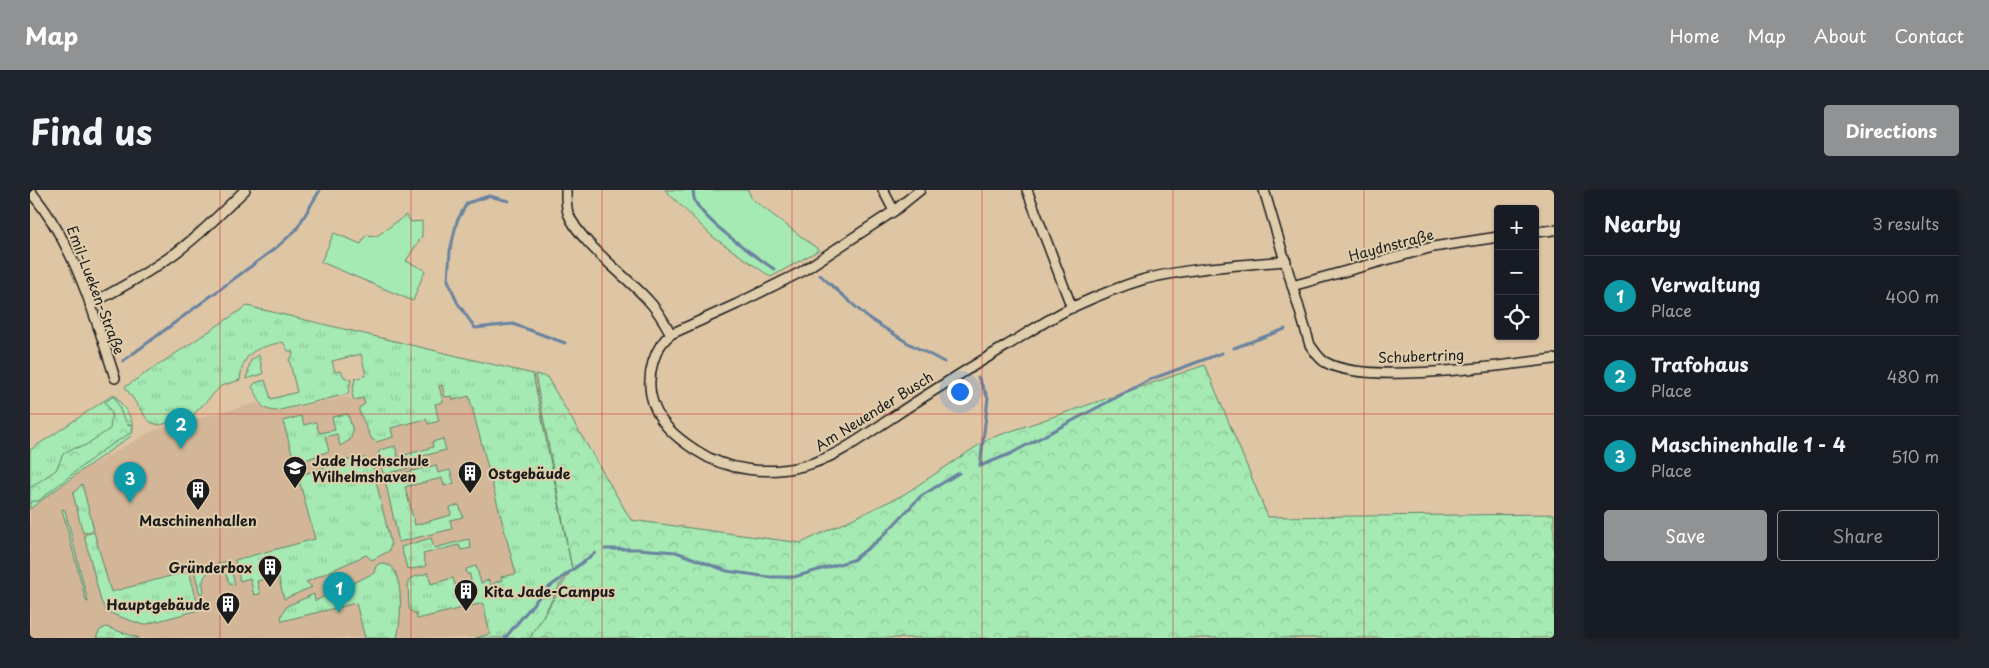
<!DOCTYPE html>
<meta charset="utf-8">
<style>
:root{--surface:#171b24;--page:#20242c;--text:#f1f3f6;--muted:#9ea1a6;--line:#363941;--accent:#919294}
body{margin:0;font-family:"Playpen Sans",sans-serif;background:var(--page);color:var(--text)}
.controls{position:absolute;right:15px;top:15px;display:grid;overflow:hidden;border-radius:5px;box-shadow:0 1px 4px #0004}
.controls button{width:45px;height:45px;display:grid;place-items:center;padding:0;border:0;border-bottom:1px solid var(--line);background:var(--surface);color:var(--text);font:25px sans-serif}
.you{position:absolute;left:929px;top:201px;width:18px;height:18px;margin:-12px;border:4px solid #fff;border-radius:50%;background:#1a73e8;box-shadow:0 0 0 8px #1a73e833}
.badge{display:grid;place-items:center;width:32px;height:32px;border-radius:50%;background:var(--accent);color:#fff;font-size:16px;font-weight:700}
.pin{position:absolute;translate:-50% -41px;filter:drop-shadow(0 1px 2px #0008)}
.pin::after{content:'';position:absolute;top:26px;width:18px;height:15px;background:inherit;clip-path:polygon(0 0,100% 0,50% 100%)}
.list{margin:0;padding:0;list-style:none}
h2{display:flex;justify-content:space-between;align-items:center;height:65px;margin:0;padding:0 20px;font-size:21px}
h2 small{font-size:16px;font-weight:400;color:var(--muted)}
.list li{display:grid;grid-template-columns:32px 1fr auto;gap:15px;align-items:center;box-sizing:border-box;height:80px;padding:0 20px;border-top:1px solid var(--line)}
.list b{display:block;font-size:19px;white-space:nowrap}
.list p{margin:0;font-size:16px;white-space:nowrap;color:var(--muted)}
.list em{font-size:16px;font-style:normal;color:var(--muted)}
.actions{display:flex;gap:10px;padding:15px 20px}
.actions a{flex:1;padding:11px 0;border:1px solid var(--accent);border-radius:5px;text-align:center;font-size:18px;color:var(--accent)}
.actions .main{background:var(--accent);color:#fff}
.icon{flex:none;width:28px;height:28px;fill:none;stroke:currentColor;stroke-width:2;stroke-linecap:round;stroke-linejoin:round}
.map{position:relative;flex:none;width:1524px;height:448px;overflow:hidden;border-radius:5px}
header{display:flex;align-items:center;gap:30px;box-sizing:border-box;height:70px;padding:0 25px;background:var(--accent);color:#fff}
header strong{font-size:24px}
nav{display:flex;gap:28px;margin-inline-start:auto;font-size:18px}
.intro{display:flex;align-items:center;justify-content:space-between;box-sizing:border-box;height:120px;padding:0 30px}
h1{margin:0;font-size:35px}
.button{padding:12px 22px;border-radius:5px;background:var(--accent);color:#fff;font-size:18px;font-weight:700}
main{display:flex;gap:30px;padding:0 30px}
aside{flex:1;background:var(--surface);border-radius:5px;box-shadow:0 1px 4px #0004}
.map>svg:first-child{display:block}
.built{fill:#d3b698}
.grass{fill:url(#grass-tufts);stroke:#608268}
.forest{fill:url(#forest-crowns);stroke:#608268}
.park{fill:#a5e9b3;stroke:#608268}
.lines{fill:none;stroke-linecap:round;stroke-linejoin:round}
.stream{stroke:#69839f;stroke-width:3}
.minor-casing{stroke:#1c1c1c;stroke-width:12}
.minor{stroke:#dfcdab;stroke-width:9}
.grid{fill:none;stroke:#d62828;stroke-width:1;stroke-opacity:0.55}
.labels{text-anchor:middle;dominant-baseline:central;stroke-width:4;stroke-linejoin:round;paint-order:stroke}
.street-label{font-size:14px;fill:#1c1c1c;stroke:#dfcdab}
.poi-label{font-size:14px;font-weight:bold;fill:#1c1c1c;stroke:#dfcdab;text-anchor:start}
</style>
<header>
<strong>Map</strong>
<nav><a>Home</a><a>Map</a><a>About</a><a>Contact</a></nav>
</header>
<div class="intro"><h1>Find us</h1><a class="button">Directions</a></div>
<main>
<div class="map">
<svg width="1524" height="448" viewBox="0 0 1524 448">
<defs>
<pattern id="grass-tufts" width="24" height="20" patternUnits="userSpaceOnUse" patternTransform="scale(1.25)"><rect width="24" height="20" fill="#a5e9b3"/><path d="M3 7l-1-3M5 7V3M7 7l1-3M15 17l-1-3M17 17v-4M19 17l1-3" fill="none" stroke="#8dc799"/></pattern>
<pattern id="forest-crowns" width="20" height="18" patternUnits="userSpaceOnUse" patternTransform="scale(1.25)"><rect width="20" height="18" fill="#a5e9b3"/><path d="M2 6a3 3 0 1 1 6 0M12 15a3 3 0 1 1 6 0" fill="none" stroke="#8dc799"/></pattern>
</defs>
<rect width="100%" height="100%" fill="#dec6a5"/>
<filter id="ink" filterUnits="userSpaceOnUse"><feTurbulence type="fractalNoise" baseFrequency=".02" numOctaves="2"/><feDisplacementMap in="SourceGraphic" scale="10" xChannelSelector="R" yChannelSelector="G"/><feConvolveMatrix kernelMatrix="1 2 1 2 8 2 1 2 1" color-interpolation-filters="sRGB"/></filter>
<g filter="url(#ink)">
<path class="built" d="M455,180L485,197L486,448H0V318L52,280L124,240L226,213L247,222L315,207L325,210Z"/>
<g class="grass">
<path d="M217,116L503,184L542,379L532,391L501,448H446L460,444L453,413L387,429L386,423L382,422L379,419L378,392L381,388L398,383L401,394L423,388L425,395L441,391L440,384H437L436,379L446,376L451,393L459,390L463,404L466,403L464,393L472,390L471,387L486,384L439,206L423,210L422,206L415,207L412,195L409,196L413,212L405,214L409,231L398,234L396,229L361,238L363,247L346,252L341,248L329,221V218L335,214L333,208L324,210L322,204L325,189L336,185L331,164L302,171L305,182L311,181L314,187L321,190L318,204L246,221C226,219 232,209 222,197L225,193L235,190L241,209L267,202L259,169L263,165L262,161H258L253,152C227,158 213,160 210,190L191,196L162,226L130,235L122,233L117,229L95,197Z"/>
<path d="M229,165L233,184L216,189L221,170Z"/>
<path d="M84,204C93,217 108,231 101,246L52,280L0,319V260Z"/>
<path d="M318,224L323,242L320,250L310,256L307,244L295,247L299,261L265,274L253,231L271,226L274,235L286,232L289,243L305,240L302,227Z"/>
<path d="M413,249L416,260L381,269L383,277L356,284L353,283L348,264L350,260L365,256L368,267L403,257L402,252Z"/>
<path d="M325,268H335L342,274L361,355L359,361L342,370L336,365L276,392L282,397L254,409L248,385L227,391L230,404L224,405L220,388L210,391L205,370L285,349L268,286Z"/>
<path d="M406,275L408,283L420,280L424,293L414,296L412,288L375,297L385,335L421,325L420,317L429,315L433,327L420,330L422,339L369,352L355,290L358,287Z"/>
<path d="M52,294L64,340L53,343L43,304Z"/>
<path d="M32,319L35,320L58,412L56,411Z"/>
<path d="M64,342L81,402L159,381L169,420L113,435L77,422L71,411L54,345Z"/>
<path d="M401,348L404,358L439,349L441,358L431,360L429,355L393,364L396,376L382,379L377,378L371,357Z"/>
<path d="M199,371L205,395L200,394L195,383L184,380C172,384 172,391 174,402L170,404L164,380Z"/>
<path d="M350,373L361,376C374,388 371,431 367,448H335L326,413L252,431L251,426L257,416L284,404L285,411L344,383L346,376Z"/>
<path d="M76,437L109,448H66L70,440Z"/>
</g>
<g class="forest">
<path d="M1175,175L1238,327L1524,324V448H500L542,379L505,184L517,187L601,330L771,353L873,305L958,249Z"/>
<path d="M84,206C90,216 91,226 98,235L103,234L102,242L73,260L8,311H3L0,313V298L26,280L33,264L41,259L54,256L80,239L82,223L75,212Z"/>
</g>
<g class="park">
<path d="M635,0H718L722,9L789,60L741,87L683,47Z"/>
<path d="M376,25L381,32L392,31V46L376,71L395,80L383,111L291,72L304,43L331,54L336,45L347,46Z"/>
</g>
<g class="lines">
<g class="stream">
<path d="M663,0C664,3 663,8 665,11C675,32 724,65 744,79"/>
<path d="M479,11L459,6L437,13L427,31L420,61L418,90L427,112L445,138L483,134L535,153"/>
<path d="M790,85L837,127L878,153L914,172"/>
<path d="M1204,158L1255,139"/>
<path d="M93,171L247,57L266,40L290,0"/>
<path d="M948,187L958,208L950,276L980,264L1119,190L1192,163"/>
<path d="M575,359H608L646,362L697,381L739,387H764L823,370L851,348L891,306L929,283"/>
<path d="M475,448L514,401L565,363"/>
</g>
<defs>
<g id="minor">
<path d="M536,0C536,8 536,16 538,23C549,52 595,85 617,109C627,119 634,131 641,144"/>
<path d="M853,0L864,21"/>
<path d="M890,0L864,21L771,82L707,114L641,144C624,157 617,184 621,205C626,231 645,247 667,261C697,281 739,285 773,276C806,268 835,245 863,227C900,202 938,179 976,156C999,142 1021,127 1045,116C1067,106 1091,96 1115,89C1161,78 1209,75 1256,71"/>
<path d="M997,0L1042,118"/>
<path d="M1234,0L1280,155C1284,160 1289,169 1295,172C1335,196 1475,175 1524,169"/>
<path d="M0,1C44,53 64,123 85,188"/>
<path d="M1505,42L1524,40"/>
<path d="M1262,96L1403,57L1468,47"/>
<path d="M60,114C86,101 112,86 137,69C165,50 190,24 215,0"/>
</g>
</defs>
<use href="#minor" class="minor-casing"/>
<use href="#minor" class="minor"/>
</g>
</g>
<path class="grid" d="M190,0V448M381,0V448M572,0V448M762,0V448M952,0V448M1143,0V448M1334,0V448M0,224H1524"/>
<defs>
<symbol id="university-pin" viewBox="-11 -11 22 30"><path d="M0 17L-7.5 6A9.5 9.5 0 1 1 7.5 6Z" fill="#1c1c1c" stroke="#dfcdab"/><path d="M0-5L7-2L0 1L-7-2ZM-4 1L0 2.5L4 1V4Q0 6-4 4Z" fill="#fff"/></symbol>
<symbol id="building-pin" viewBox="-11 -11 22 30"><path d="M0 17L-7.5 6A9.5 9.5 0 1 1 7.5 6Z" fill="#1c1c1c" stroke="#dfcdab"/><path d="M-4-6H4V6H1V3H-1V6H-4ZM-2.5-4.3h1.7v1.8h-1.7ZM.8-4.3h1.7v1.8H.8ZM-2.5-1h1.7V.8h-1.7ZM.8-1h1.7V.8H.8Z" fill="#fff"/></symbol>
</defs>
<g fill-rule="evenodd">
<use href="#university-pin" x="251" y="264" width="28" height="38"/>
<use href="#building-pin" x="426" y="269" width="28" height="38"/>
<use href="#building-pin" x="154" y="286" width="28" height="38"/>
<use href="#building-pin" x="226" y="363" width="28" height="38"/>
<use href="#building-pin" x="422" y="387" width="28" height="38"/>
<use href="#building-pin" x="184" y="400" width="28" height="38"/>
</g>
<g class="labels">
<g class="street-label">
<text transform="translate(1361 55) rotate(-15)">Haydnstraße</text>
<text transform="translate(66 100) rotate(69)">Emil-Lueken-Straße</text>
<text transform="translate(1391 166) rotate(-2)">Schubertring</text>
<text transform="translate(844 221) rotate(-32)">Am Neuender Busch</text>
</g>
<g class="poi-label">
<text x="282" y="270">Jade Hochschule<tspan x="282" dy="16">Wilhelmshaven</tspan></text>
<text x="458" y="283">Ostgebäude</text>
<text x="168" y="330" text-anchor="middle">Maschinenhallen</text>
<text x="222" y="377" text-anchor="end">Gründerbox</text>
<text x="454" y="401">Kita Jade-Campus</text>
<text x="180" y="414" text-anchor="end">Hauptgebäude</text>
</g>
</g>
</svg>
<div class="controls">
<button>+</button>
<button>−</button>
<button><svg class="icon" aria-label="locate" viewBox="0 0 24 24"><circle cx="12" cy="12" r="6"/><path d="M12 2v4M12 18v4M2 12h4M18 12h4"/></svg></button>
</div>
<div class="you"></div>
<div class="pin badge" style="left:309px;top:423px;background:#0f9aa8">1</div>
<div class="pin badge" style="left:151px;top:259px;background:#0f9aa8">2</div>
<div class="pin badge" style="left:100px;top:313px;background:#0f9aa8">3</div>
</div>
<aside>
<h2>Nearby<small>3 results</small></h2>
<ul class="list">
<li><span class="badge" style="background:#0f9aa8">1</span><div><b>Verwaltung</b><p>Place</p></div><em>400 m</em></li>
<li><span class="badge" style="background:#0f9aa8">2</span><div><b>Trafohaus</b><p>Place</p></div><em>480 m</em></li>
<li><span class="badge" style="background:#0f9aa8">3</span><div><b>Maschinenhalle 1 - 4</b><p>Place</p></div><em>510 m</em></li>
</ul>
<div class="actions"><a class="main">Save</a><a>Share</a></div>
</aside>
</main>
